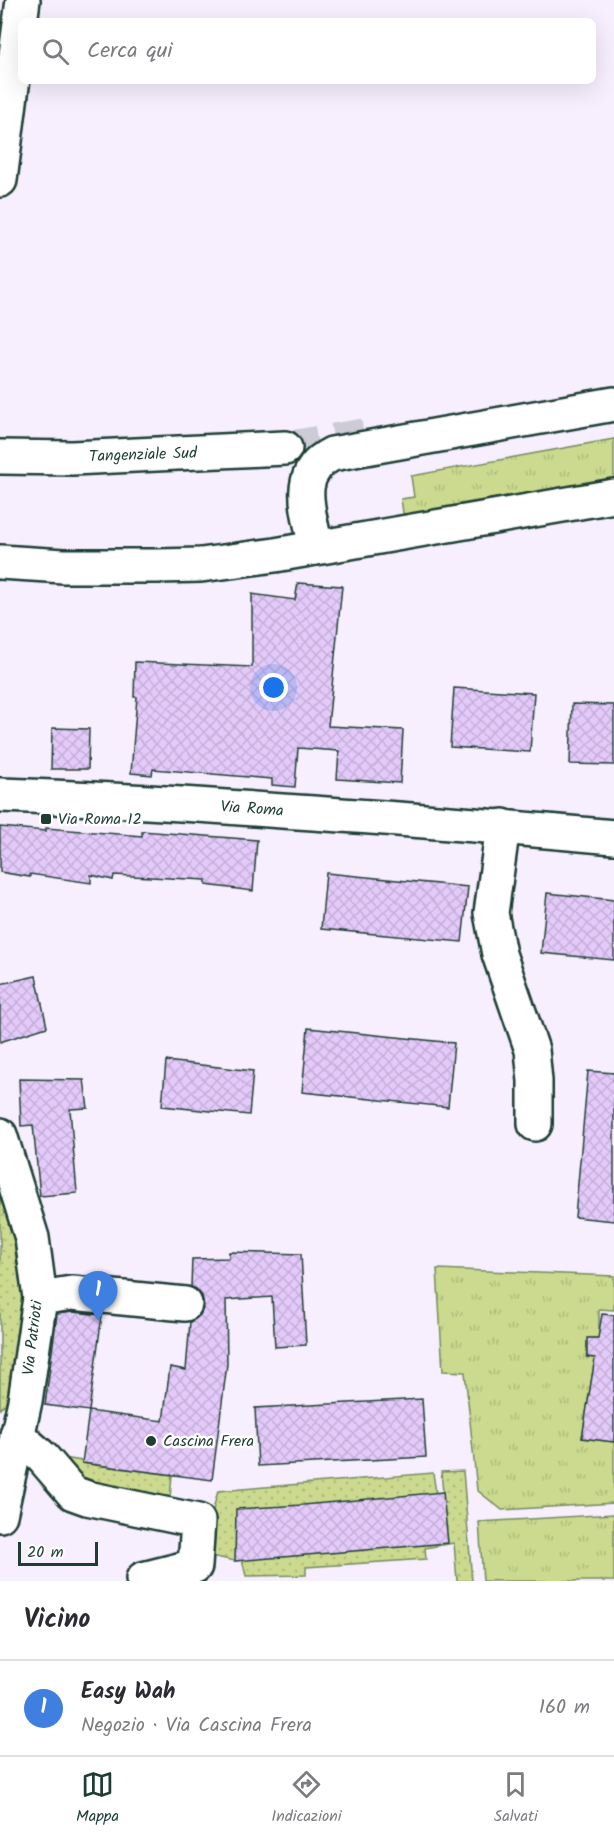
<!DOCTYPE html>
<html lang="it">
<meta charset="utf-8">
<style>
:root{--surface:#fff;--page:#f2f2f3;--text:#2b2b33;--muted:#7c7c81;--line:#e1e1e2;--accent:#1f3d34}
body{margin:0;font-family:Kalam,sans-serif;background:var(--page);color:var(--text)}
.scale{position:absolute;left:18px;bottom:15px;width:80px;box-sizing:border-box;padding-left:6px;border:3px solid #1f3d34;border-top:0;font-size:16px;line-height:21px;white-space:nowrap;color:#1f3d34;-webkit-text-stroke:4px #fff;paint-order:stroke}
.you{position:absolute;left:274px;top:688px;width:21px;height:21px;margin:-15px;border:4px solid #fff;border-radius:50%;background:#1a73e8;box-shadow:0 0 0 9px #1a73e833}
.badge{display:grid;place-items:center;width:39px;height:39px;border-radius:50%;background:var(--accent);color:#fff;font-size:20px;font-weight:700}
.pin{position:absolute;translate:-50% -50px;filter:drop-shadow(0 2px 3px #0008)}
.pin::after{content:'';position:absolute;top:32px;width:21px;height:18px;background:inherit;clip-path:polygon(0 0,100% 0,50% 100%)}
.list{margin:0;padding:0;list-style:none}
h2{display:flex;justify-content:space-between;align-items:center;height:78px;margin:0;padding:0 24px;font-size:26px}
h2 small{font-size:20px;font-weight:400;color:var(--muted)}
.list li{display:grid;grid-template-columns:39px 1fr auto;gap:18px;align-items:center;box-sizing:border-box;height:96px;padding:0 24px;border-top:2px solid var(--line)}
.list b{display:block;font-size:22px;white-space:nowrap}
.list p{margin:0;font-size:20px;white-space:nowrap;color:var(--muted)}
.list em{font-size:20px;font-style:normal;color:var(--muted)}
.icon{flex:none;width:33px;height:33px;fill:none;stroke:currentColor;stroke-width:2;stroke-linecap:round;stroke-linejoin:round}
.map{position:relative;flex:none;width:614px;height:1581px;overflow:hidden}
.search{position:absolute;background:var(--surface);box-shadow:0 6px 24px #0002;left:18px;right:18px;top:18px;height:66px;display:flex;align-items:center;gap:15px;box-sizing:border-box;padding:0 21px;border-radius:9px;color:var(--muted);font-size:22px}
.sheet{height:174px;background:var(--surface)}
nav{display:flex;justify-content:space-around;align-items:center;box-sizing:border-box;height:84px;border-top:2px solid var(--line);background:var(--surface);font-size:16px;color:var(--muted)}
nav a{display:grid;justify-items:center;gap:3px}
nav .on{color:var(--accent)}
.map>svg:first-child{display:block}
.grass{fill:url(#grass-tufts);stroke:#758c61;stroke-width:1.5}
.garden{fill:url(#garden-dots);stroke:#758c61;stroke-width:1.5}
.building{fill:url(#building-cross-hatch);stroke:#1f3d34;stroke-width:1.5}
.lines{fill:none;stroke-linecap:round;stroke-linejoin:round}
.highway-tunnel{stroke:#cccbd6;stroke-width:33;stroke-dasharray:33 16;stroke-linecap:butt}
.minor-casing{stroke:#1f3d34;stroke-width:38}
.highway-casing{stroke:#1f3d34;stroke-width:38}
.minor{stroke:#fff;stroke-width:33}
.highway{stroke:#fff;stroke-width:33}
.poi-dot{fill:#1f3d34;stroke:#fff;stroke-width:2}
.labels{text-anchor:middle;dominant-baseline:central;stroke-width:5;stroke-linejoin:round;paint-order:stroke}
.street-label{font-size:16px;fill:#1f3d34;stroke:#fff}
.poi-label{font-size:16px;fill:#1f3d34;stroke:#fff;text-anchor:start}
</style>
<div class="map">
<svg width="614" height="1581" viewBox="0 0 614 1581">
<defs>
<pattern id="grass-tufts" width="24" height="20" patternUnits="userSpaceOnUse" patternTransform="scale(1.5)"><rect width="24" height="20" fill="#cbda8e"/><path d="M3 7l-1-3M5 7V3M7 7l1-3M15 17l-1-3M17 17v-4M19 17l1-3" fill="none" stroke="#aebc7b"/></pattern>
<pattern id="garden-dots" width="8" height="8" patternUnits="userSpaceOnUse" patternTransform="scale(1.5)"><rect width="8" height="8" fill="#cbda8e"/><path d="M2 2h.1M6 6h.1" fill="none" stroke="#aebc7b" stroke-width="1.8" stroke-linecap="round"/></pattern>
<pattern id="building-cross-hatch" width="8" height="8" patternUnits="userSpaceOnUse" patternTransform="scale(1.5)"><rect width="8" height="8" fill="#e4cafa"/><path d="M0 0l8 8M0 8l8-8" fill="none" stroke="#c3aed7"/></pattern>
</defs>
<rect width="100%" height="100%" fill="#f7effe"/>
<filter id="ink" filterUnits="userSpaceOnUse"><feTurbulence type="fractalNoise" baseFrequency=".0167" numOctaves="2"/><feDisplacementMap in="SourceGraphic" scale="12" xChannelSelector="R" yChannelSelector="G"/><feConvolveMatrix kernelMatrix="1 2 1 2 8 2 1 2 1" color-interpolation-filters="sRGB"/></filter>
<g filter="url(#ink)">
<g class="grass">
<path d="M614,439V482L404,519L401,499L414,497L411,476Z"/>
<path d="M437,1269L614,1276V1310L599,1309V1338H588L586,1357L595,1358L582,1438L614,1442V1503L502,1510L477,1490L465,1372L443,1371Z"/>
<path d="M614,1514V1581H483L479,1522Z"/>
</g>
<g class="garden">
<path d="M0,1183L27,1290L22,1388L0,1409Z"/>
<path d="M51,1456L82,1461V1463L172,1475L170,1498L98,1494Z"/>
<path d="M463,1471L472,1581H457L454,1543L425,1548L426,1559L306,1567V1575L246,1576L242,1560L235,1561L201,1554L218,1491L433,1473L436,1493L443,1492L441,1472Z"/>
</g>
<g class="building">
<path d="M298,583L342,586L328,726L403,730L400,783L337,779L339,751L298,748L295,787L272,785V779L153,769L152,775L131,773L137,697H134L135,662L252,667V594L295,600Z"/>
<path d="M454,688L534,693L530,752L450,747Z"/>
<path d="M572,704L614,705V765L570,764Z"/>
<path d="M52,728L89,729L88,769H51Z"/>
<path d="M0,827L46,831V828L142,836V831L257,840L253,891L206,885V880L114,875L113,880L91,875V883L30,874V877L0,872Z"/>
<path d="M326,873L468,887L462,942L321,929Z"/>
<path d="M547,893L614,900V960L541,953Z"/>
<path d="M36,976L47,1027L0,1042V984Z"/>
<path d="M308,1028L454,1043L448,1107L302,1092Z"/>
<path d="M166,1061L253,1071L249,1115L162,1106Z"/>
<path d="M588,1071L614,1073V1221L575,1217Z"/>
<path d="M19,1079L84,1080L88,1108L70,1109L77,1193L40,1196L33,1125L21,1126Z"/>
<path d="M229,1252L301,1254L306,1345L275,1347L272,1297L226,1300L227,1364L212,1480L82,1463L89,1411L163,1421L170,1367L186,1370L190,1322L200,1315L204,1306L202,1296L196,1289L191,1287L192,1259L229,1258Z"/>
<path d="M73,1312L102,1315L89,1411L45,1405L57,1314Z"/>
<path d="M602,1314L614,1315V1442L582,1438L595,1358L587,1357V1338H598Z"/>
<path d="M422,1399L426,1457L258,1466L255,1408Z"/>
<path d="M443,1492L448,1543L235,1561L236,1509L303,1505Z"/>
</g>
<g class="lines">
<path class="highway-tunnel" d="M285,448L364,435"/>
<defs>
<g id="minor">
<path d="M0,180L23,0"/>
<path d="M316,548C310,513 292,474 332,454L614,404"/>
<path d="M0,562L64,566H158L201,565L275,555L614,496"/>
<path d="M0,795C94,798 188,804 282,811C393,818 504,827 614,837"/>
<path d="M503,826L491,913L499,954L532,1050L535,1081V1124"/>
<path d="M0,1135L32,1238L40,1298L25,1401L0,1515"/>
<path d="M40,1298L72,1293L185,1304"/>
<path d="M17,1435L43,1458L73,1493L87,1498L198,1521L195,1566L143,1579"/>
</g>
<path id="highway" d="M0,457L72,458L285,448"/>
</defs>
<use href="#minor" class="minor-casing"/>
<use href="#highway" class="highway-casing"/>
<use href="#minor" class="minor"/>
<use href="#highway" class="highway"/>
</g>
</g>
<g class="poi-dot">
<rect x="40" y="813" width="12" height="12" rx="3"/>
<circle cx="151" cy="1441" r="6"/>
</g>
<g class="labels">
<g class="street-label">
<text transform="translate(143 455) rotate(-2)">Tangenziale Sud</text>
<text transform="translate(252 809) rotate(4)">Via Roma</text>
<text transform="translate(33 1338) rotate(-83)">Via Patrioti</text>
</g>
<g class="poi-label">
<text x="58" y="819">Via Roma 12</text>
<text x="163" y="1441">Cascina Frera</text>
</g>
</g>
</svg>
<div class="scale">20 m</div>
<div class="you"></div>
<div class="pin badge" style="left:98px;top:1321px;background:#3f7fe0">1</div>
<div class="search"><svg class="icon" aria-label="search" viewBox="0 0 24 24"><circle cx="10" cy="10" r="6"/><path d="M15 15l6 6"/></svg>Cerca qui</div>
</div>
<section class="sheet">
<h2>Vicino<small></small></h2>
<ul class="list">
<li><span class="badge" style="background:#3f7fe0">1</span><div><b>Easy Wah</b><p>Negozio · Via Cascina Frera</p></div><em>160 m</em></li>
</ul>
</section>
<nav>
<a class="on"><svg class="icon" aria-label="map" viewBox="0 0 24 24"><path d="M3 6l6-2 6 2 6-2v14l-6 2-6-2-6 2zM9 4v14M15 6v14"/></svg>Mappa</a>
<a><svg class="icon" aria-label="directions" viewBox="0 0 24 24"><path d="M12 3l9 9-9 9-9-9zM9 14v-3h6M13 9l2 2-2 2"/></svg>Indicazioni</a>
<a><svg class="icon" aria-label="saved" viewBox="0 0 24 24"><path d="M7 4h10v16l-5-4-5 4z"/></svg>Salvati</a>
</nav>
